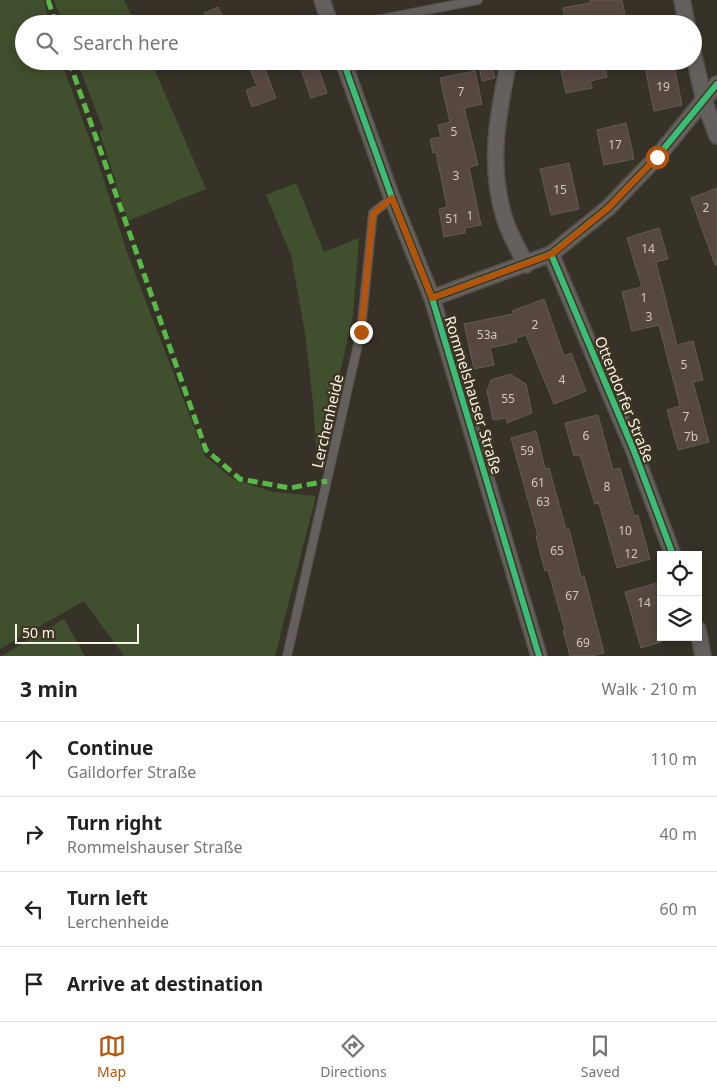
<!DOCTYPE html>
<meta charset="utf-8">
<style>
:root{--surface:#fff;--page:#f2f2f2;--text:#222;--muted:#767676;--line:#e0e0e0;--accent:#b45309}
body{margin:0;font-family:"Noto Sans",sans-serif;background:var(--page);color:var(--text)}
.controls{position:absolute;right:15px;bottom:15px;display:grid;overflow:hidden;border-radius:0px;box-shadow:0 2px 12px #0003}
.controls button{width:45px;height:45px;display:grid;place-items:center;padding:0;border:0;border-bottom:1px solid var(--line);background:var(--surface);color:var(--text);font:25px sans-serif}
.scale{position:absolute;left:15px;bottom:12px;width:124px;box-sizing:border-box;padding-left:5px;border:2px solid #f9f3e8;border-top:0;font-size:14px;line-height:18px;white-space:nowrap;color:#f9f3e8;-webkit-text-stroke:4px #3d3422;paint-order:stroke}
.stop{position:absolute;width:15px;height:15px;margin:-11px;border:4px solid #b45309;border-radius:50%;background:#fff}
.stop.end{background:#b45309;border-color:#fff;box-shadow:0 1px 5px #0008}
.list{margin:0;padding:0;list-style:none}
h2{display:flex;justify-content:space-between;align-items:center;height:65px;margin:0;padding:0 20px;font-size:21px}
h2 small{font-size:16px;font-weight:400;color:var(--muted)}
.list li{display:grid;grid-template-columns:32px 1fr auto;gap:15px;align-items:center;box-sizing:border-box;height:75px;padding:0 20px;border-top:1px solid var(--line)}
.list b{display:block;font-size:19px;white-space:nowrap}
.list p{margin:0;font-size:16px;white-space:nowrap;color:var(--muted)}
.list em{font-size:16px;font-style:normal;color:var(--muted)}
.icon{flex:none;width:28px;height:28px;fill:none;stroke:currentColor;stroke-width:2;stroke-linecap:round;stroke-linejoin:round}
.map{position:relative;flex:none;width:717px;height:656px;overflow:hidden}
.search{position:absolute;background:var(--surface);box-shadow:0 2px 12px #0003;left:15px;right:15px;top:15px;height:55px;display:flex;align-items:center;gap:12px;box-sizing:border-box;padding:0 18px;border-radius:28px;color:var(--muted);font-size:19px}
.sheet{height:365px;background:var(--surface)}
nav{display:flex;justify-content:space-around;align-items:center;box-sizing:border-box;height:70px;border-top:1px solid var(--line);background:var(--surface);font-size:14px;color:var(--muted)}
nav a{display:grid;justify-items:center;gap:2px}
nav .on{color:var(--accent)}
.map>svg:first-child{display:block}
.green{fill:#404f2d}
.building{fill:#564741;stroke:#625c56}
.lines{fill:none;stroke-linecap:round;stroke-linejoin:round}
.lane-casing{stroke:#545048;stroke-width:10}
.street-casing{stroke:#545048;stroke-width:18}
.lane{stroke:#64605e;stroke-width:8}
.street{stroke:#64605e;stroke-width:15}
.quiet{stroke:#58b947;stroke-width:5;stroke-dasharray:10 5;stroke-linecap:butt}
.cycleway-casing{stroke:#3d3422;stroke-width:9}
.cycleway{stroke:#3abd76;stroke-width:6}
.route{stroke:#b45309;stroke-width:6}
.labels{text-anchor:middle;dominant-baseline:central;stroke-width:4.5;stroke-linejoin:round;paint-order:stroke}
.number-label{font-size:12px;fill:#d0c8be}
.street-label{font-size:15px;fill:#f9f3e8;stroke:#3d3422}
</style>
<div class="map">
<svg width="717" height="656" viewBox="0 0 717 656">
<rect width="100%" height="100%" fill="#373228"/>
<g class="green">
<path d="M0,0H44L50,24H24V61H61L98,162L127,252L205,456L233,479L273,492L316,496L275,656H124L84,601L0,649Z"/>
<path d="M54,0H124L135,24H63Z"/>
<path d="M77,61H151L206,189L128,221L99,131L103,129Z"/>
<path d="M296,183L324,252L359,238L353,315L318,471L313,403L305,333L291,255L266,195Z"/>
<path d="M64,619L85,656H1Z"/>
</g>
<g class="building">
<path d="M590,0H622L626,21L612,24H566L563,8L590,3Z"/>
<path d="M218,7L226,24H209L204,13Z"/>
<path d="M246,61H262L276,98L252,107L246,90L257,86Z"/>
<path d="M298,61H316L327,93L311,98Z"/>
<path d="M478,61H491L495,78L482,81Z"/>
<path d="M575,61H604L607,77L590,81L592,88L566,93L561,71L576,68Z"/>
<path d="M673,61L682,105L654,111L645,67Z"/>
<path d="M475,71L482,104L464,108L478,165L469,167L481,225L465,228V233L444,237L439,209L447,207L436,152L433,153L430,139L441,137L438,125L450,122L440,78Z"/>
<path d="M626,123L634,159L604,165L597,130Z"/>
<path d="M569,163L579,209L551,215L540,169Z"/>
<path d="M717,188V265H715L691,198Z"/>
<path d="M659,228L668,259L656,262L677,345L693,341L703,380L693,382L709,442L678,450L667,410L680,406L659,325L632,331L622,292L642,287L627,238Z"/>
<path d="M544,299L564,356L571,353L586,391L554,404L526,335L516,338L517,342L490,348L494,365L474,369L464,324L513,314L512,311Z"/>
<path d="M510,374L526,384L532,413L507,423L506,418L493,420L487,391L491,380Z"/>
<path d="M598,415L613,470L620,468L634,516L638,515L650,559L617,568L599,503L595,504L580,455L574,456L565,423Z"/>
<path d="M536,431L545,469L549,468L566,529H569L581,577L584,576L604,653L592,656H570L563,630H565L548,570L545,571L536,536H538L511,438Z"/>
<path d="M661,582V642L641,648L625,592Z"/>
</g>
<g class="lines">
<defs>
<g id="lane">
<path d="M356,24L478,0"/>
<path d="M287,656L361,331L373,213L392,198"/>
</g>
<g id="street">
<path d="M322,0L330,24"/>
<path d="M682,0L687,24"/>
<path d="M693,51L704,101L717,136"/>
<path d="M343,61L392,198L432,298L539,656"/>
<path d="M508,65C497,119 488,166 505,220C510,235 519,250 526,265"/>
<path d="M551,254L634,451L673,555"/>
<path d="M432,298L551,254L608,208L657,157L717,84"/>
<path d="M698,629L703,656"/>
</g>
</defs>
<use href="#lane" class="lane-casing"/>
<use href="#street" class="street-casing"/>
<use href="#lane" class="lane"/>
<use href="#street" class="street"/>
<g class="quiet">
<path d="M48,0L56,24"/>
<path d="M69,61L206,450L240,479L290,488L327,481"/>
</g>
<defs>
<g id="cycleway">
<path d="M343,61L392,198L432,298L539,656"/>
<path d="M551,254L634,451L673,555"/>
<path d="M432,298L551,254L608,208L657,157L717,84"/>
</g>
</defs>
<use href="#cycleway" class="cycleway-casing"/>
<use href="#cycleway" class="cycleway"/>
</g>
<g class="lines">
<path class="route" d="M361,332L373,214L392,198L432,298L552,254L608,208L657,157"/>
</g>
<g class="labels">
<g class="number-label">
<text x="663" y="86">19</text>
<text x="461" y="91">7</text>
<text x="454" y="131">5</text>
<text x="615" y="144">17</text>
<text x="456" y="175">3</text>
<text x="560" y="189">15</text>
<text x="706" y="207">2</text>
<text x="470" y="215">1</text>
<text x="452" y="218">51</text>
<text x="648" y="248">14</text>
<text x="644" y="297">1</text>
<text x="649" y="316">3</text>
<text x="535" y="324">2</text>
<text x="487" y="334">53a</text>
<text x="684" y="364">5</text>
<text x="562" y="379">4</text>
<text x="508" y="398">55</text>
<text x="686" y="416">7</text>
<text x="586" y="435">6</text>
<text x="691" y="436">7b</text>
<text x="527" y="450">59</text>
<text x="538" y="482">61</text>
<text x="607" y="486">8</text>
<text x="543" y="501">63</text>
<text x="625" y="530">10</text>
<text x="557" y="550">65</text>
<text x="631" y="553">12</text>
<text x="572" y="595">67</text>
<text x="644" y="602">14</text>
<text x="583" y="642">69</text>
</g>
<g class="street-label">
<text transform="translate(474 395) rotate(73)">Rommelshauser Straße</text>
<text transform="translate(625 399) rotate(68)">Ottendorfer Straße</text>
<text transform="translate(327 421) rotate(-77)">Lerchenheide</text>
</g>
</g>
</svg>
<div class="controls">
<button><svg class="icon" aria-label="locate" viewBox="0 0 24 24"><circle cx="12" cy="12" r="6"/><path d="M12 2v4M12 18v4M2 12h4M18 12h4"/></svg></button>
<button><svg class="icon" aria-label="layers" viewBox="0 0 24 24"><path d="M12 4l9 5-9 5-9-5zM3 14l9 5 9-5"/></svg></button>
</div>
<div class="scale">50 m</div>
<div class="stop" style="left:657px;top:157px"></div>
<div class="stop end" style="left:361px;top:332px"></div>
<div class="search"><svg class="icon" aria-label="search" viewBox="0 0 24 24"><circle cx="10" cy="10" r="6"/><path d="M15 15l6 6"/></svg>Search here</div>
</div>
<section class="sheet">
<h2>3 min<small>Walk · 210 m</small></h2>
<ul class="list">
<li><svg class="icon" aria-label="ahead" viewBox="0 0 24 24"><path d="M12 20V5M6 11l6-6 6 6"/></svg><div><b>Continue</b><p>Gaildorfer Straße</p></div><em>110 m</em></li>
<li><svg class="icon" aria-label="right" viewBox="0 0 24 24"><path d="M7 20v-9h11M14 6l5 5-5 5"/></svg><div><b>Turn right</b><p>Rommelshauser Straße</p></div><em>40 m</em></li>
<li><svg class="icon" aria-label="left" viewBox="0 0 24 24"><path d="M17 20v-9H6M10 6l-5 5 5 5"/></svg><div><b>Turn left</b><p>Lerchenheide</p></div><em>60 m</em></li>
<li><svg class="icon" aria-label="arrive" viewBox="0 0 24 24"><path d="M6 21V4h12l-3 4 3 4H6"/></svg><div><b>Arrive at destination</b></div></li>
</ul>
</section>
<nav>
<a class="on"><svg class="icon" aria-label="map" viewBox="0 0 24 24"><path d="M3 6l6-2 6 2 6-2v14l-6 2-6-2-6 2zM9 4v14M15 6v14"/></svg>Map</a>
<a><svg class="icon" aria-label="directions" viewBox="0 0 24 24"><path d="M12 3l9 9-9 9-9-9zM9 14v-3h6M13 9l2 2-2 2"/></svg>Directions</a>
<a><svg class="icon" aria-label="saved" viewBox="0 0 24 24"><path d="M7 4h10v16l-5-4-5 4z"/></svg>Saved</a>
</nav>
